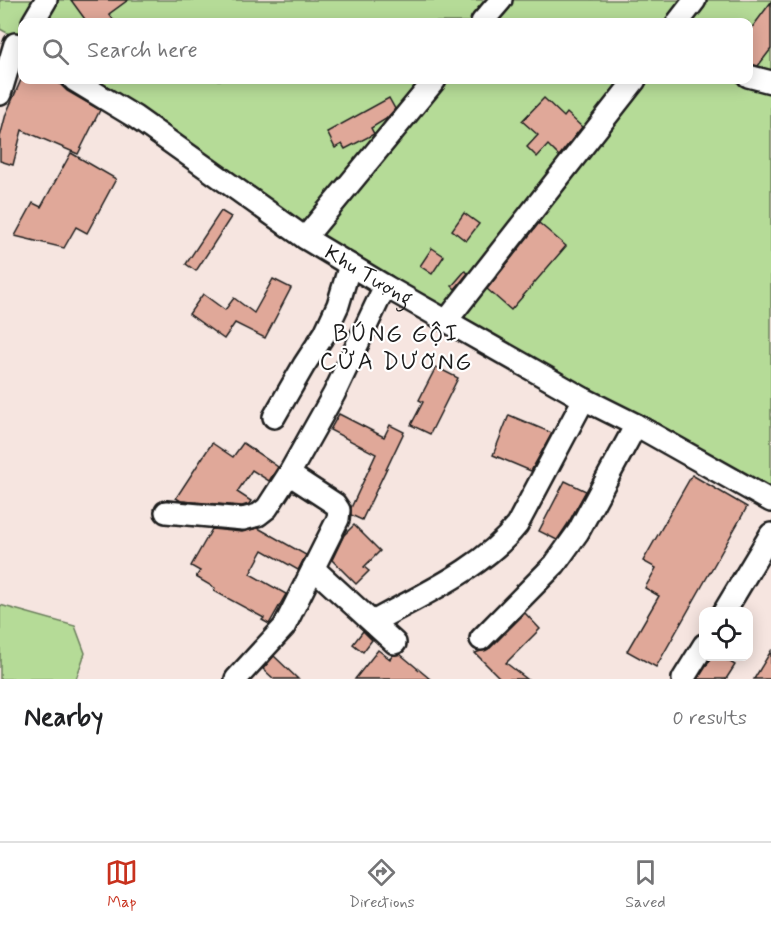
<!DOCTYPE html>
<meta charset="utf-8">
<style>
:root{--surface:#fff;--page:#f6f6f6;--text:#202124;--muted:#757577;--line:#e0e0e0;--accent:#c8321e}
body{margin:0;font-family:Mynerve,sans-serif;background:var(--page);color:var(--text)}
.controls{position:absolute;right:18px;bottom:18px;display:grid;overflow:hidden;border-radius:12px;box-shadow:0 3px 15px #0003}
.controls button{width:54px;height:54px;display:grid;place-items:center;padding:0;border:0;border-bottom:2px solid var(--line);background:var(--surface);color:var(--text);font:30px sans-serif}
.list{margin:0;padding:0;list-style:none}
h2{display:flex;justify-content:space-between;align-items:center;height:78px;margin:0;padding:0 24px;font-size:26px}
h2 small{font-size:20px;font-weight:400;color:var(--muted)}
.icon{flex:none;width:33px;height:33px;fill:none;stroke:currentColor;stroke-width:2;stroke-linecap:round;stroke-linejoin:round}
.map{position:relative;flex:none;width:771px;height:679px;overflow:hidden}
.search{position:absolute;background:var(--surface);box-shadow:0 3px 15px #0003;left:18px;right:18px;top:18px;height:66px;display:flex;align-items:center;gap:15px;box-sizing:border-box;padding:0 21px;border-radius:12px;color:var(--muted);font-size:22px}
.sheet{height:162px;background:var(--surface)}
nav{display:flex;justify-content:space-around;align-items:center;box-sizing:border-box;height:84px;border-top:2px solid var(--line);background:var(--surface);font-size:16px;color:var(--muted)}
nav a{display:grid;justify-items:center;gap:3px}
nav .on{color:var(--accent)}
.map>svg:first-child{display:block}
.green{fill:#b5db97;stroke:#687c5a;stroke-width:1.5}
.building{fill:#e0a899;stroke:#1c1c1c;stroke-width:1.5}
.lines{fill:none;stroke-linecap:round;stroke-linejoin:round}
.minor-casing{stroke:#1c1c1c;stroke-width:26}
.minor{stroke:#fff;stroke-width:21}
.labels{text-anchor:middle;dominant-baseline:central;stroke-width:4.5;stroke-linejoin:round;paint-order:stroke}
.street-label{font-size:21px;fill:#1c1c1c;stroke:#fff}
.quarter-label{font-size:24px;letter-spacing:1.5px;fill:#1c1c1c;stroke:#fff}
</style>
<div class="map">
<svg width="771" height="679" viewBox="0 0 771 679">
<rect width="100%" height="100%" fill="#f6e5e0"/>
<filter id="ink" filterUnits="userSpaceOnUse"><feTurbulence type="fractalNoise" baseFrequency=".0167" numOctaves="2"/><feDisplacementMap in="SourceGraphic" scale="12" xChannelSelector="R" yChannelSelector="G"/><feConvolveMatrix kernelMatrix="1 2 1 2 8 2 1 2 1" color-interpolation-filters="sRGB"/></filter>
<g filter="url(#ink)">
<g class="green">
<path d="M0,0H771V493L362,262L92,80H748V22H22V41L0,29Z"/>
<path d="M0,605L75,626L85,653L76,679H0Z"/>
</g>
<g class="building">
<path d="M71,0H128L109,14L115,22H87Z"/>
<path d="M771,2V49L758,66L748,64V33Z"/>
<path d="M21,80H61L60,84L67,91L100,110L78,154L22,130L13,165L0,161V137L6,114Z"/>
<path d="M389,98L395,109L386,119L371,128L374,134L345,149L342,144L335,148L327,132Z"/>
<path d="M544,98L564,117L567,113L582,127L559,156L548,145L537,157L527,147L538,135L522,121Z"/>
<path d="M71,153L116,179L87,233L76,227L64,248L15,236L33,203L41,207Z"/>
<path d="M221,211L231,217L196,271L186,264Z"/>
<path d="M464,213L479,224L466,241L452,230Z"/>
<path d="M539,223L566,246L511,310L487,289Z"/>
<path d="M432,248L444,256L432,274L420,266Z"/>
<path d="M465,271L468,273L455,289L452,286Z"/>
<path d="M273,279L291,288L265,338L235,323L224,339L189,314L203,294L225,310L234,298L254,313Z"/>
<path d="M436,367L458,378L430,434L411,425L423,402L419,400Z"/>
<path d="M339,414L384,437L390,425L404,432L362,520L351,515V508L376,454L330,430Z"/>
<path d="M509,415L552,433L531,471L493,455Z"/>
<path d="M212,443L233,457L243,443L278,467L269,481L252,470L237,492L251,501L249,504L242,506L181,501L176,498Z"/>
<path d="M692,475L747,507L656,667L627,651L659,596L645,588L656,568L643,561Z"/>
<path d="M565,481L586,491L567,525L557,540L539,531Z"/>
<path d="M354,525L380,551L364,567L369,571L356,584L332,560L344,535Z"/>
<path d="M258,528L306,555L298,570L263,550L250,574L286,594L269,624L262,620L264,618L214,591L215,588L196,577L200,571L191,566L212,529L242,532Z"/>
<path d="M525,613L540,629L506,663L527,679H501L475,653L490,648Z"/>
<path d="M363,631L372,640L363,652L353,644Z"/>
<path d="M378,650L390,659L393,655L400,654L430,679H355Z"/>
<path d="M771,651V679H754Z"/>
<path d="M274,656L298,679H274L263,669Z"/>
<path d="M712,657H722L735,665L726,679H698Z"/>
</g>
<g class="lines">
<defs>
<g id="minor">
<path d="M33,22L46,0"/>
<path d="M482,22L501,0"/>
<path d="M678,22L695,0"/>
<path d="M748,76L771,82"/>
<path id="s1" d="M74,80L135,117L305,238L385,286L584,399L636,425L771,501"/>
<path d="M0,94L15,44"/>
<path d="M305,238L435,80"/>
<path d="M447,320L635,80"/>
<path d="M274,417L304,365L325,333L338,305L350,265"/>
<path d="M166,512L243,519L258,515L267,508L289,474L334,394L385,286"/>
<path d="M313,568L395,643"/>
<path d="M724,612L771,534"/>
<path d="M373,622C421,595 482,569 517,525L584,399"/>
<path d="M481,639L555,564L578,532L636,425"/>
<path d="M236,679L284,627L338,519L339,510L335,504L289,474"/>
<path d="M683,679L704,645"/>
</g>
</defs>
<use href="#minor" class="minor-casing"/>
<use href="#minor" class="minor"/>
</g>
</g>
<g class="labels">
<g class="street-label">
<text stroke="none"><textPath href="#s1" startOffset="354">Khu Tượng</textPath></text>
</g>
<g class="quarter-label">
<text x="396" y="334">BÚNG GỘI<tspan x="396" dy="28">CỬA DƯƠNG</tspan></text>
</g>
</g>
</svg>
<div class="controls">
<button><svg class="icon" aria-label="locate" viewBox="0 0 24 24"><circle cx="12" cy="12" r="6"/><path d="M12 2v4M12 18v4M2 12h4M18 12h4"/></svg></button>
</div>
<div class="search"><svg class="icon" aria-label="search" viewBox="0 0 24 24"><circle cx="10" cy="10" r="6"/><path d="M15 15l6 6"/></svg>Search here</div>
</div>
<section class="sheet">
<h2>Nearby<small>0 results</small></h2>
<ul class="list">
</ul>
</section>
<nav>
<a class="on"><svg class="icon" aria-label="map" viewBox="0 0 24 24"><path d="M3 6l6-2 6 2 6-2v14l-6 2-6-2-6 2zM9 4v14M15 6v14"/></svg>Map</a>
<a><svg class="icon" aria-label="directions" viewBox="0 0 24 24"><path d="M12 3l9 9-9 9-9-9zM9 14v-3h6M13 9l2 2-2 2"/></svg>Directions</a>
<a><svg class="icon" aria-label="saved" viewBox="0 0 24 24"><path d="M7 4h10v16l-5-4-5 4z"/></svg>Saved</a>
</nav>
